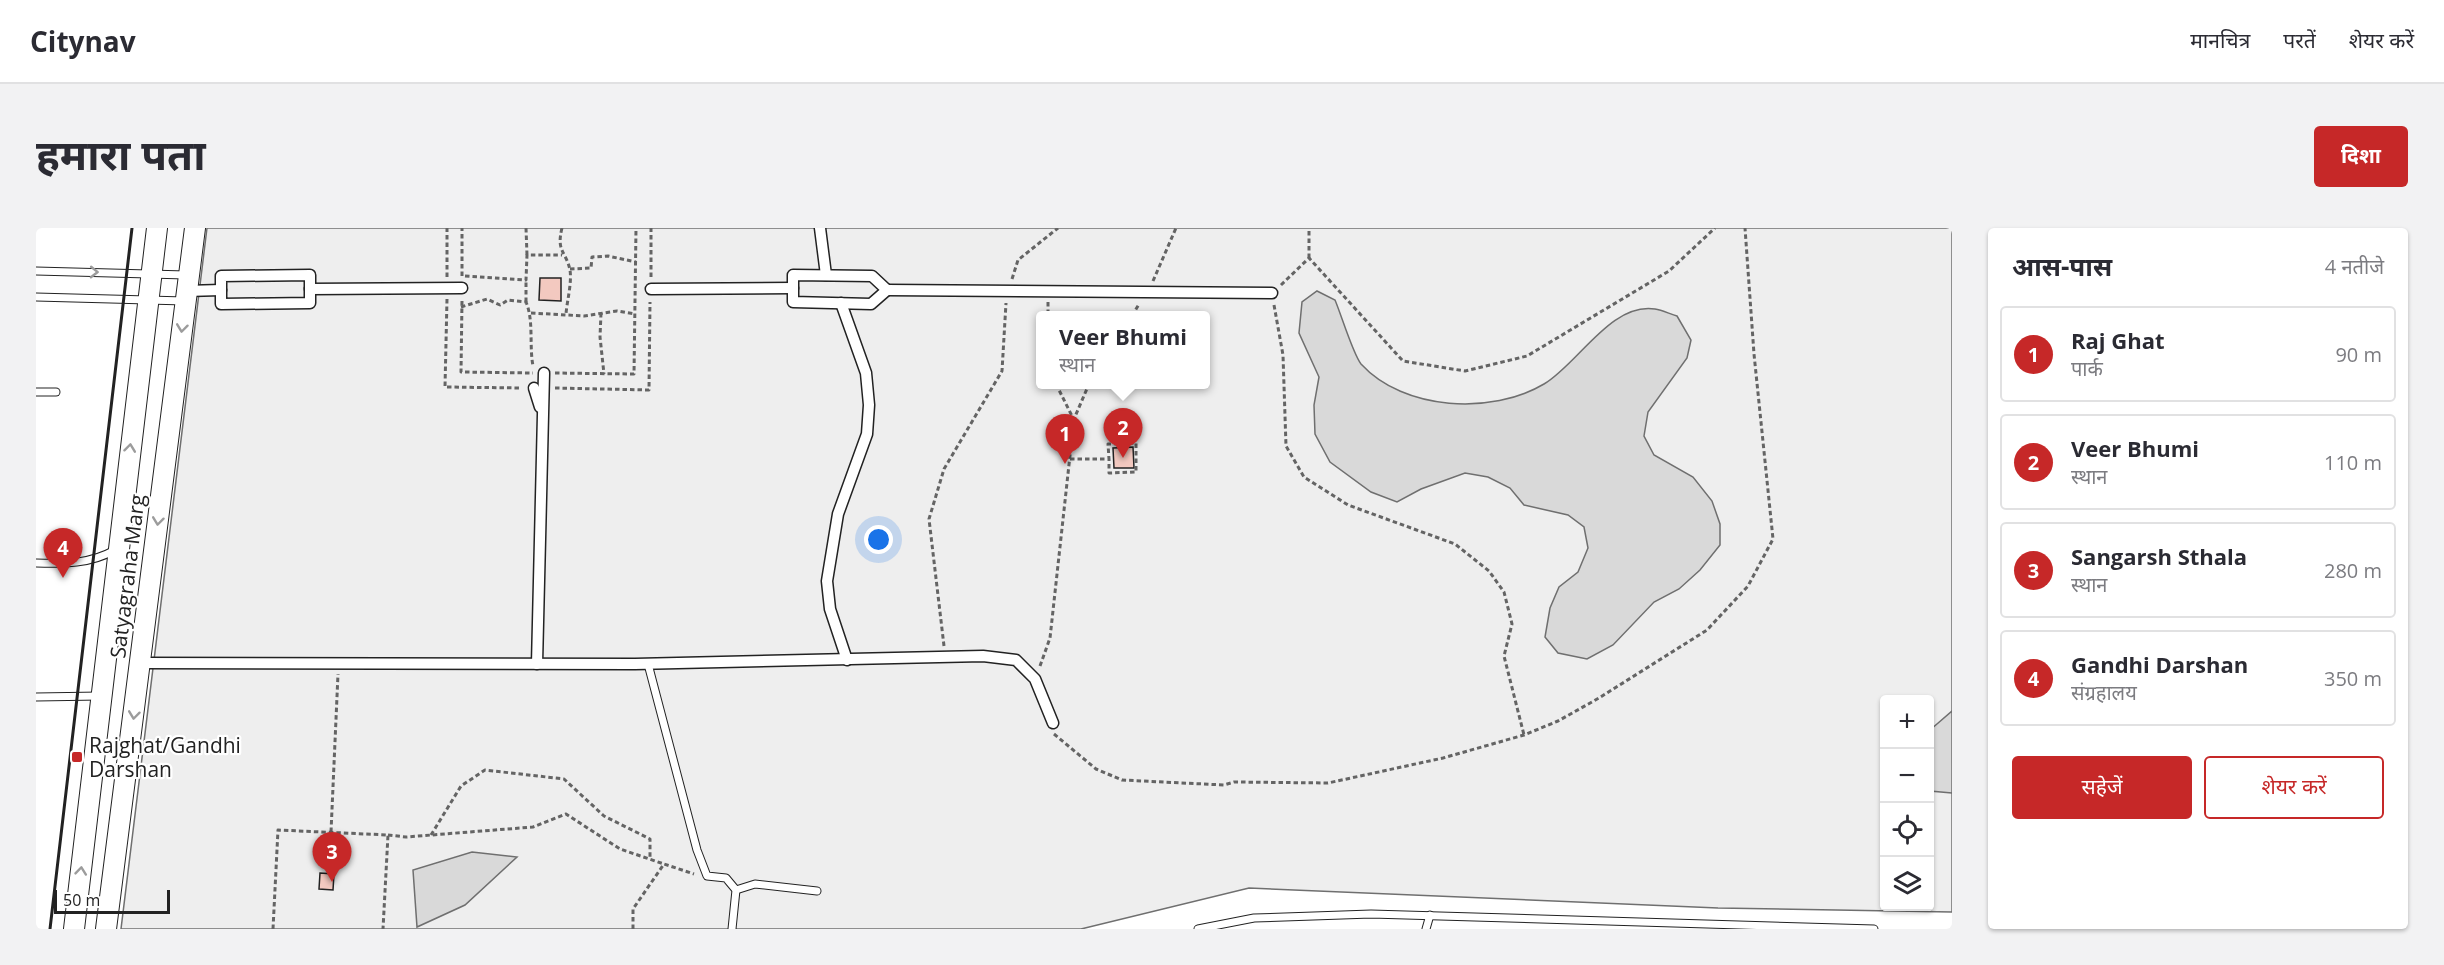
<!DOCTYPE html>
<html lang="hi">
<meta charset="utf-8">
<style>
:root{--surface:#fff;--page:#f2f2f3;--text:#2b2b33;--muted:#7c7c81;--line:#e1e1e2;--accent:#c62828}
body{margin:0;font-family:"Open Sans","Noto Sans Devanagari",sans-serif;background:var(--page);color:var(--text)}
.controls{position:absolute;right:18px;bottom:18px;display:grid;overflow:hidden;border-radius:6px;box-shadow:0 2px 4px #0004}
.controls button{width:54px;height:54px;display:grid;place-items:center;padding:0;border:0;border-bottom:2px solid var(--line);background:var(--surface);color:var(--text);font:30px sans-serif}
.scale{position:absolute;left:18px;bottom:15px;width:116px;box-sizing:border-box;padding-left:6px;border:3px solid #222;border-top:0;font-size:16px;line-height:21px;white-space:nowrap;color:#222;-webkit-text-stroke:4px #fff;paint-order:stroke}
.you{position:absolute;left:843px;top:312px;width:21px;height:21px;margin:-15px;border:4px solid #fff;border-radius:50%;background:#1a73e8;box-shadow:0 0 0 9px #1a73e833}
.badge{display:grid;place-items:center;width:39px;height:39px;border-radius:50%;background:var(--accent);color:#fff;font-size:20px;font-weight:700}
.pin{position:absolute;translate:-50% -50px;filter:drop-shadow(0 2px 3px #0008)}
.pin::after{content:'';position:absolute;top:32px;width:21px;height:18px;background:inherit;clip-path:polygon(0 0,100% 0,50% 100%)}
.popup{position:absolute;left:1000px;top:83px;width:174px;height:78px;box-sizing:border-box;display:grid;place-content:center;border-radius:6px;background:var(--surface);filter:drop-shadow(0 2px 4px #0005);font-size:20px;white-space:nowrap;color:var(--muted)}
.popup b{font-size:22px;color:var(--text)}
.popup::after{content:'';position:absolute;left:50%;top:100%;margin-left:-12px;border:12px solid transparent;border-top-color:var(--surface)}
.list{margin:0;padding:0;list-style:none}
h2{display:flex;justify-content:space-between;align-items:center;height:78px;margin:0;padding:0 24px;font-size:26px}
h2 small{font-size:20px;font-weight:400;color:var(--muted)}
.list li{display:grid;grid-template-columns:39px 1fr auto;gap:18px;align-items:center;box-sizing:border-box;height:96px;margin:0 12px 12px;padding:0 12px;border:2px solid var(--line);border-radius:6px}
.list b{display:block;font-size:22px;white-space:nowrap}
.list p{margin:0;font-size:20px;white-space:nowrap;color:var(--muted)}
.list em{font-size:20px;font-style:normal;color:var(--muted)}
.actions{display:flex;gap:12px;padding:18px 24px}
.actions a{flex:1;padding:14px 0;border:2px solid var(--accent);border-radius:6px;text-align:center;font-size:21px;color:var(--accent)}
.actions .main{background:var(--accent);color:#fff}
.icon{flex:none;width:33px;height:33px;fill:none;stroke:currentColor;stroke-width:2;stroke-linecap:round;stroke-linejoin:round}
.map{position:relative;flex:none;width:1916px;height:701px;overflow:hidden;border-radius:6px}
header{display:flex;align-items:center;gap:36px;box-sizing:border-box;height:84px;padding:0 30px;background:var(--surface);border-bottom:2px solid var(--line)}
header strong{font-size:28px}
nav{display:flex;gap:33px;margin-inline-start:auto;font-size:21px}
.intro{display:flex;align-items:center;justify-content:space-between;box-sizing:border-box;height:144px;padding:0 36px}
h1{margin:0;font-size:42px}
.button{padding:15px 27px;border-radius:6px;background:var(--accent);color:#fff;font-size:21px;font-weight:700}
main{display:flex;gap:36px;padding:0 36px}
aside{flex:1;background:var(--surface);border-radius:6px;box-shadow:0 2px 4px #0004}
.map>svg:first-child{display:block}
.green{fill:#eee;stroke:#6f6f6f;stroke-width:1.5;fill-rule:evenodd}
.water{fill:#d9d9d9;stroke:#6f6f6f;stroke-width:1.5}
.building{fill:#f3c9c0;stroke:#222;stroke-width:1.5}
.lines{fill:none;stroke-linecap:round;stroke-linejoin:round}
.service-casing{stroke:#222;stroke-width:9}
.pedestrian-casing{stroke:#222;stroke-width:13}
.secondary-casing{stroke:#222;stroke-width:22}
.path{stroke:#646464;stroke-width:3;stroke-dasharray:4.5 3;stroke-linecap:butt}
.service{stroke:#fff;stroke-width:7}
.pedestrian{stroke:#fff;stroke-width:10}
.secondary{stroke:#fff;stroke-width:20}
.wall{stroke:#222;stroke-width:3}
.oneway{stroke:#9c9c9c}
.poi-dot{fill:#c62828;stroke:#fff;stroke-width:2}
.labels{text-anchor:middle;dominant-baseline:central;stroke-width:4.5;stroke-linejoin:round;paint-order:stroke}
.street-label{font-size:21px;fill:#222;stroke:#fff}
.poi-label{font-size:21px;fill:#222;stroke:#fff;text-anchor:start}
</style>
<header>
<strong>Citynav</strong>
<nav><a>मानचित्र</a><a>परतें</a><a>शेयर करें</a></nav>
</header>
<div class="intro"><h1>हमारा पता</h1><a class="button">दिशा</a></div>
<main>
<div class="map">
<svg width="1916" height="701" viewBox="0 0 1916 701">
<rect width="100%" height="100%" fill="#fff"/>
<path class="green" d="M171,0H1916V684L1682,680L1213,660L1045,701H85ZM1004,88H1170V156H1004ZM1848,472H1894V678H1848Z"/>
<g class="water">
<path d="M1281,63L1299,72C1305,86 1317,126 1325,136C1368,183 1456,187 1508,156C1542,136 1575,74 1619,81C1626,82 1634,86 1641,88L1655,112L1651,130L1612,184L1608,208L1618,227L1657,249L1676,273L1684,296V317L1664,342L1643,361L1618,374L1577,417L1551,431L1522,425L1509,409L1514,380L1523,359L1542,344L1552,320L1548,299L1532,287L1488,277L1474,260L1452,249L1429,245L1385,261L1361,274L1335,264L1294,234L1279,206L1278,177L1283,149L1263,105L1266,74Z"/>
<path d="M1916,483V565L1894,563V502Z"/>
<path d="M436,624L481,629L429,677L381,699L377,642Z"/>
</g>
<g class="building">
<path d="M504,50H525V73L503,72Z"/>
<path d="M1097,219L1098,240H1078L1077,220Z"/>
<path d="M284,645L298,646L297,662L283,661Z"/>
</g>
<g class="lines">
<defs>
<g id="service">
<path d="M0,43L150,47"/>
<path d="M0,69L149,73"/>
<path d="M0,164H20"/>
<path d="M0,335C28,336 54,336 79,322"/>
<path d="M612,436L661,622L671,648L690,650L700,662L696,701"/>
<path d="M0,469L64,468"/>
<path d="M700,662L719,656L781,663"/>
<path d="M1162,701L1218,690L1335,686L1838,701"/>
<path d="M1390,701L1394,687"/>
</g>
<g id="pedestrian">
<path d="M784,0L790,47"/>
<path d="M274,47V75L185,76V48Z"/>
<path d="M757,47L836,48L851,62L835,76L757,74Z"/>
<path d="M274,61L426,60"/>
<path d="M615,61L757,60"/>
<path d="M851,62L1236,65"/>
<path d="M150,63L185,62"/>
<path d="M805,75L830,145L833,177L831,206L802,286L791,353L794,381L811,432"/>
<path d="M498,160L504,179"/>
<path d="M105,435L599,436L947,428L980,432L999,451L1017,495"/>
<path d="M501,436L508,145"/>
</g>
<g id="secondary">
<path d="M38,701L121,0"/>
<path d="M70,701L159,0"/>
</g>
</defs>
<use href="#service" class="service-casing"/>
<use href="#pedestrian" class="pedestrian-casing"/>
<use href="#secondary" class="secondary-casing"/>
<g class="path">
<path d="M490,0L491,27"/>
<path d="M526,0C520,24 530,23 534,42C536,55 531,73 530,86"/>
<path d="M1273,30V0"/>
<path d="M534,41L555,40L556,29L572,28L600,34"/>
<path d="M426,48V0"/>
<path d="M429,48L490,52L491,27H526"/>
<path d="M411,49V0"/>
<path d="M615,49V0"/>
<path d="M976,51L982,32L1022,0"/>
<path d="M1117,53L1140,0"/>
<path d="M1245,57L1273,30L1367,133L1429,143L1491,128L1633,43L1679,0"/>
<path d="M411,71L409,159L485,160"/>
<path d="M426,73L425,144L497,145"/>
<path d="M490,74V52"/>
<path d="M1012,74V88"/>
<path d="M1238,77L1247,127L1250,218L1268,249L1312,277L1419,316L1453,343L1468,364L1476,396L1468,428L1488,507"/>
<path d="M425,79L451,71L464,77L472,72L490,74C498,93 493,117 497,138"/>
<path d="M495,85L548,88L581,83L599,86"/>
<path d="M565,85L564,109L568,146"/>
<path d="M1096,88L1103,76"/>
<path d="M519,145L598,146L600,0"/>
<path d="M1020,156L1037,190"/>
<path d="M519,160L613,162L614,74"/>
<path d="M1034,231H1073L1072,216L1100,215V244L1073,245V231"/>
<path d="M908,418L893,291L908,241L966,143L970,75"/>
<path d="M1004,438L1014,410L1038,191L1053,156"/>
<path d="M1018,506L1060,541L1086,552L1188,557L1198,554L1292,555L1407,530L1488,507L1522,493L1563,470L1671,402L1712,358L1737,311L1718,126L1709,0"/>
<path d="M295,604L302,446"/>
<path d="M352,607L370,609L497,599L530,586L584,621L628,636"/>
<path d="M395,607L425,558L449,542L528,551L568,588L614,611V631"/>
<path d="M237,701L242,602L352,607L347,701"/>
<path d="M597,701V681L628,636L658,646"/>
</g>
<use href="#service" class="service"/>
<use href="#pedestrian" class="pedestrian"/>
<use href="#secondary" class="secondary"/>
<path class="wall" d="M14,701L96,0"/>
</g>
<defs><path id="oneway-chevron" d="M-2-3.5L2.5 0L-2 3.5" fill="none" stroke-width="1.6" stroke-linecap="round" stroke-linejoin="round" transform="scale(1.5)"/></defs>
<g class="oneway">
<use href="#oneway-chevron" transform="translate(58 44) rotate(1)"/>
<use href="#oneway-chevron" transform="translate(146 100) rotate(97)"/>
<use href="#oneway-chevron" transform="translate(94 220) rotate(-83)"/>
<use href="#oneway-chevron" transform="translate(122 293) rotate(97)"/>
<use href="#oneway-chevron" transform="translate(98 487) rotate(97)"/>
<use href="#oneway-chevron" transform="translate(45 643) rotate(-84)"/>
</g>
<rect class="poi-dot" x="35" y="523" width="12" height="12" rx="3"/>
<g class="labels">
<g class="street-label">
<text transform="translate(91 348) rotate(-83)">Satyagraha Marg</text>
</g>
<g class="poi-label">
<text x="53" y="517">Rajghat/Gandhi<tspan x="53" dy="24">Darshan</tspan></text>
</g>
</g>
</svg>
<div class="controls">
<button>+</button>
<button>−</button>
<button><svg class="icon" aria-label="locate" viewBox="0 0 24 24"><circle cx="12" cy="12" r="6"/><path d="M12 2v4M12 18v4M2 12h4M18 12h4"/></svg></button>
<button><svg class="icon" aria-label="layers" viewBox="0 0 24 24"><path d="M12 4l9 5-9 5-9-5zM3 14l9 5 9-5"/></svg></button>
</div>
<div class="scale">50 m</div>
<div class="you"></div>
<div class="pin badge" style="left:1029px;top:236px">1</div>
<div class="pin badge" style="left:1087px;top:230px">2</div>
<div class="popup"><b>Veer Bhumi</b>स्थान</div>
<div class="pin badge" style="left:296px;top:654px">3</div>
<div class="pin badge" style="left:27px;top:350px">4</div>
</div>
<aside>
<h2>आस-पास<small>4 नतीजे</small></h2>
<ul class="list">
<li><span class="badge">1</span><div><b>Raj Ghat</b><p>पार्क</p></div><em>90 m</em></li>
<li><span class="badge">2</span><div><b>Veer Bhumi</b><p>स्थान</p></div><em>110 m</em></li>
<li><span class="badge">3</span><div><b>Sangarsh Sthala</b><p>स्थान</p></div><em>280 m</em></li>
<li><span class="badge">4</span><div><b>Gandhi Darshan</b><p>संग्रहालय</p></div><em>350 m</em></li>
</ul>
<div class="actions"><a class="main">सहेजें</a><a>शेयर करें</a></div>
</aside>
</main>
